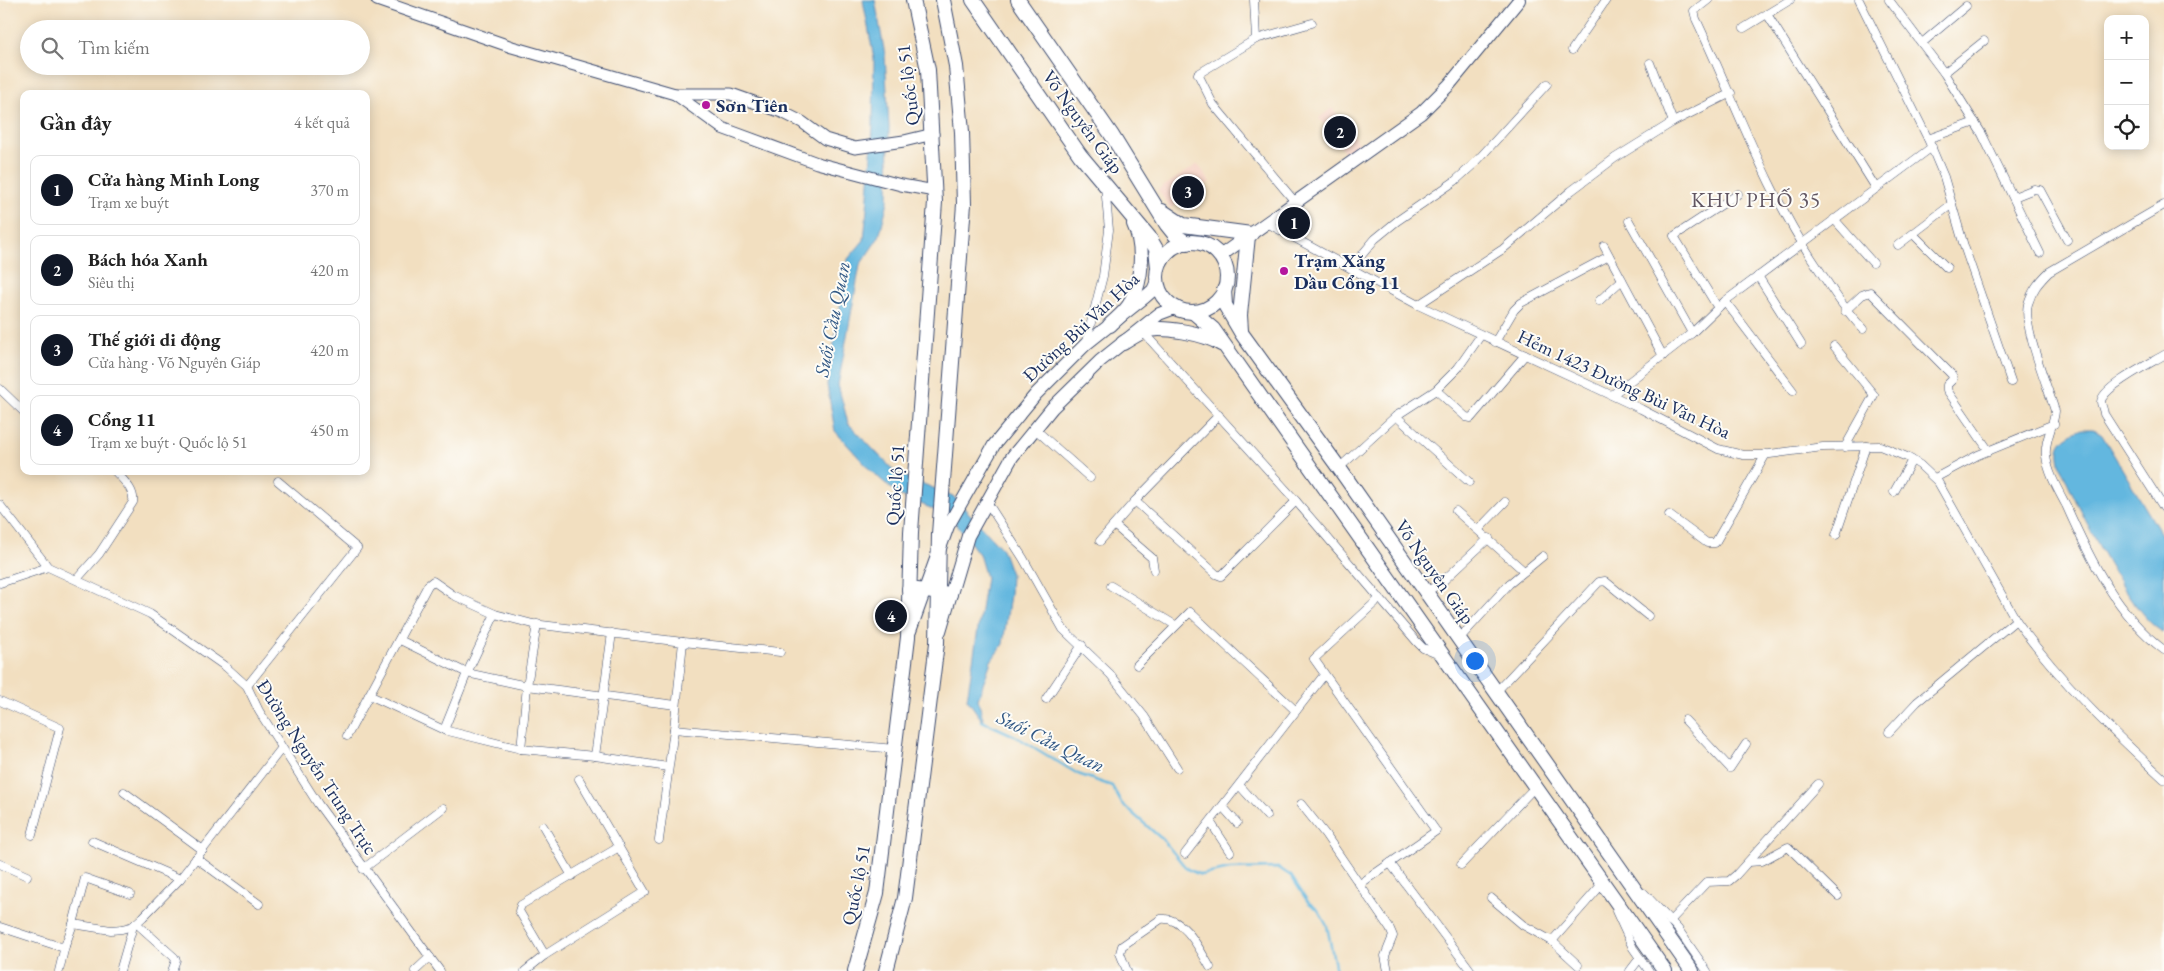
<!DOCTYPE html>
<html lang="vi">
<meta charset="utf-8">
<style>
:root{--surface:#fff;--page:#f2f2f2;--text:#222;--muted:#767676;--line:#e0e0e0;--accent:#111827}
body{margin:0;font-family:"EB Garamond",serif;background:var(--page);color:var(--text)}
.controls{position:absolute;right:15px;top:15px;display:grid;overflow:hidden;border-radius:10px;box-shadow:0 2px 12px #0003}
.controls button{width:45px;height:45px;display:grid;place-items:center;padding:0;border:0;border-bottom:1px solid var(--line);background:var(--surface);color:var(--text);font:25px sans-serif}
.you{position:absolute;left:1474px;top:660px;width:18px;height:18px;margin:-12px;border:4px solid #fff;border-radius:50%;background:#1a73e8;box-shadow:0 0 0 8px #1a73e833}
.badge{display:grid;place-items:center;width:32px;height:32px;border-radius:50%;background:var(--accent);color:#fff;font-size:16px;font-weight:700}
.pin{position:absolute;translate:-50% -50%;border:2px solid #fff;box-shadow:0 1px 5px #0006}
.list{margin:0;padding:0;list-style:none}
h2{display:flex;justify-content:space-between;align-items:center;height:65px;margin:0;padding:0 20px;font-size:21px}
h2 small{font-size:16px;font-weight:400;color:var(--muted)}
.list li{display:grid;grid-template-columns:32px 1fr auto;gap:15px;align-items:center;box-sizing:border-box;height:70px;margin:0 10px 10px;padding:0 10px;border:1px solid var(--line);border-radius:10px}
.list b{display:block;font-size:19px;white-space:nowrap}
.list p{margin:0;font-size:16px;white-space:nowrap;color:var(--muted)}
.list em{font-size:16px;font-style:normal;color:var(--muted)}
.icon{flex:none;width:28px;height:28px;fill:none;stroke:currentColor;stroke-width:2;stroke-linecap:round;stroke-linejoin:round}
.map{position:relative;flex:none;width:2164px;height:971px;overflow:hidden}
.search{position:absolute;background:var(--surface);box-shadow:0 2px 12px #0003;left:20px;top:20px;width:350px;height:55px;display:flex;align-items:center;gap:12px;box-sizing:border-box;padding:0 18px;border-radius:28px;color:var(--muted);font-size:19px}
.panel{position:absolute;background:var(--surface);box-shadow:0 2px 12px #0003;left:20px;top:90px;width:350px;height:385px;border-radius:10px}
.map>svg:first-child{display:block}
.built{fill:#f6d2c4}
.water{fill:#63b7df;stroke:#3f739e}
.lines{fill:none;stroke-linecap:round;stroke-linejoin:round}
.stream{stroke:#63b7df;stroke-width:2.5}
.street-casing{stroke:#3b496d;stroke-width:9}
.secondary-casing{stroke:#3b496d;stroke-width:13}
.primary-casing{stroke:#3b496d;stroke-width:14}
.highway-casing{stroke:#3b496d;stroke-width:16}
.street{stroke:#fff;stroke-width:8}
.secondary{stroke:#fff;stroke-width:11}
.primary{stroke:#fff;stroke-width:12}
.highway{stroke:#fff;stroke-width:14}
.poi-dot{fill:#b5179e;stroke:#fdfcf7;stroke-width:2}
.labels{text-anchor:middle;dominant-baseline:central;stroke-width:4;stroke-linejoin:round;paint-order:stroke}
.street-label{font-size:19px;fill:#1b2f5e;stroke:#fdfcf7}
.poi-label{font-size:19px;font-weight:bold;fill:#1b2f5e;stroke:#fdfcf7;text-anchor:start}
.water-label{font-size:20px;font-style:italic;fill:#315885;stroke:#fdfcf7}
.quarter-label{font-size:21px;letter-spacing:1px;fill:#615662;stroke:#fdfcf7}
</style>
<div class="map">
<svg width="2164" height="971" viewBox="0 0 2164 971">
<rect width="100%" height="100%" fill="#fdfcf7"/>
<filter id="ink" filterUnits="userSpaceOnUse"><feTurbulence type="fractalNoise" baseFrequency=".02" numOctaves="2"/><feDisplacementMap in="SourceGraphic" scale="10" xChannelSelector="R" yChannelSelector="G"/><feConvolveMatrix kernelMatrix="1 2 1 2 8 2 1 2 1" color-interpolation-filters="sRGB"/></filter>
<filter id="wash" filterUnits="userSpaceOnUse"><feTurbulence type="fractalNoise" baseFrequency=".0096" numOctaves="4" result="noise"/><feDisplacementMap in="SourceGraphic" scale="20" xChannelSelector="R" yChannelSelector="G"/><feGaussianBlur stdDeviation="1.12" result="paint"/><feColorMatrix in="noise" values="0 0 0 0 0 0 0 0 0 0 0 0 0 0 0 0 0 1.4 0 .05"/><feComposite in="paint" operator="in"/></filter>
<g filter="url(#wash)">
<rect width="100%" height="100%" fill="#f2dfc0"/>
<g class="built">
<path d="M1332,108L1363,148L1349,158L1319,118Z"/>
<path d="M1198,164L1210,182L1170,208L1158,190Z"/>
</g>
<g class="water">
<path d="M863,0H875L885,55L889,128L888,201L879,237L860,265L838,385L848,423L896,473L953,496L1002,549L1011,574L1010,595L1003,644L991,661L978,699L984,723L967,699L986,578L979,554L950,516L899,495L871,471L835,431L827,385L848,259L864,240L867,209L873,127L874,59Z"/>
<path d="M2082,429H2093L2102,435L2164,539V632C2133,622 2074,500 2061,467C2055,444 2061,438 2082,429Z"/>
</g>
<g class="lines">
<path class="stream" d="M982,721L1015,736L1078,774L1112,786L1122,804L1163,840L1187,869L1201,875L1230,869L1279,868L1291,876L1308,902L1318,910L1327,926L1336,971"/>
</g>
</g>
<g filter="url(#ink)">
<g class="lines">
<defs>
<g id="street">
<path d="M1254,0L1256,39L1198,74L1213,104L1296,203"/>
<path d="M1708,0L1694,11L1696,19C1735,101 1765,189 1816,265C1831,288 1844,309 1863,329"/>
<path d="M1859,0L1928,139L1944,177L1964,246L2011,382"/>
<path d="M1889,0L1944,73L1982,134L2040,253"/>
<path d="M1767,14L1876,188"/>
<path d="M1744,28L1790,0"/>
<path d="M1256,39L1312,23"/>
<path d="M1922,43L1966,6"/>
<path d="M1572,50L1606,0"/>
<path d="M1650,63L1673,122"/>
<path d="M1944,73L1984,41"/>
<path d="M1928,139L1975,122"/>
<path d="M2014,197L2034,189L2040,190L2067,240"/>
<path d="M2164,205L2049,272C2039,282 2032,290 2028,304C2022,326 2048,387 2055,411C2054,426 2044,440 2046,456C2048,473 2058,490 2066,505C2089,557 2117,615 2164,650"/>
<path d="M1834,219L1873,263"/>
<path d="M1629,221L1692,333"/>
<path d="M1267,223L1418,305L1641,409L1718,449L1743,455H1762L1823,447L1880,446L1907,457L1920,465L1938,482L2016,620C2058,680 2111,730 2164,779"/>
<path d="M1913,234L1947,268"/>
<path d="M1898,245L1952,204"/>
<path d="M1604,246L1663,356"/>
<path d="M1351,268L1375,239L1397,221L1455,181L1475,163L1547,84"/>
<path d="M1758,276L1801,344"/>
<path d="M1599,301L1622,280"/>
<path d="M1725,301L1793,391"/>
<path d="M1418,305L1503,249L1571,191L1615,158L1673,122L1731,93"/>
<path d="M1718,308L1674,236L1738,194"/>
<path d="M1845,311L1862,295L1870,292L1952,375L1953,379L1947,385V390L1989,451"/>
<path d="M1143,332L1296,501L1417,642L1423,648L1442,656"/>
<path d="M1086,342L1103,276L1109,230L1105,186"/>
<path d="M1495,342L1514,310L1521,303L1609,256"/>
<path d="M1834,346L1874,395L1845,447"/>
<path d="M2164,355C2151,363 2102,387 2101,402C2101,405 2104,410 2104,414L2164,508"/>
<path d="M0,389L24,412"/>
<path d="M1436,390L1466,417L1471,418L1525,355"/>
<path d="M1612,395L1692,333L1725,301L1932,147"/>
<path d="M1219,415L1135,501L1216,574L1221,576L1296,501"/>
<path d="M1396,416L1469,482"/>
<path d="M1035,429L1090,478"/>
<path d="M1339,468L1396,416L1436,390L1458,368L1481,335"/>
<path d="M1935,478L1978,455L2054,424"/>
<path d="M1894,492L1912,460"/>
<path d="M987,502L1023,558L1063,629L1110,674L1144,716L1177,768"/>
<path d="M0,505L48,567L150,614L226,667L247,686L259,711L318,804L440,971"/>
<path d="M1456,511L1524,571"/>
<path d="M1669,515L1707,543H1715L1766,454"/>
<path d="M1114,525L1152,558L1154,570"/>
<path d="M1479,529L1505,502"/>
<path d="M1836,535L1866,446"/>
<path d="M1100,541L1135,501"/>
<path d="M77,579L99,554L133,502C135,490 123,480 115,471"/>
<path d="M0,583L48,567"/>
<path d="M1111,586L1175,625"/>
<path d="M1426,592L1441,583L1489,538"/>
<path d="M1459,639L1509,584L1543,556"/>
<path d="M400,640L467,673L527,686L676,705"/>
<path d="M683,642L780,652"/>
<path d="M1137,665L1190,612L1296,711"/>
<path d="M247,686L357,548L278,481"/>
<path d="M1496,692L1599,582L1605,581L1648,616"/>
<path d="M369,695L444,730L521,749L595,756L668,767"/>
<path d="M1046,699L1082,645"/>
<path d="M0,701L60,728L32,835"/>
<path d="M1685,720L1730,768L1746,744"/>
<path d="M444,730L467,673L495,614"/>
<path d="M1889,732L1917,702L2016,620"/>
<path d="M347,736L428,585L433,581L453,595L495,614L533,624L683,642L674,729L895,749"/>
<path d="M521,749L527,686L537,624"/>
<path d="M595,756L612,633"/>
<path d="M1240,786L1267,816"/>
<path d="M124,792L203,850"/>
<path d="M1301,804L1325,834L1390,929L1393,936L1385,956L1388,971"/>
<path d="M1223,807L1237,823"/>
<path d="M1211,823L1230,852"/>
<path d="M543,826L572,876"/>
<path d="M659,840L674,729"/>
<path d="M92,841L180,879"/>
<path d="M1185,854L1324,675"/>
<path d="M196,858L259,904"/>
<path d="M1749,862L1762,861L1788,847L1838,896"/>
<path d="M1390,863L1471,971"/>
<path d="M0,864L27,876"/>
<path d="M1461,865L1535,787"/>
<path d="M363,869L443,808"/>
<path d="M1360,884L1436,831L1314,659L1380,598"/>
<path d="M1644,893L1678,929L1707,971"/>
<path d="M1491,898L1523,925L1552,941L1578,965"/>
<path d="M1616,911L1633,948L1649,971"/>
<path d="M1670,921L1707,882L1729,881L1736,875L1818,784"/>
<path d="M136,923L174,957L176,960L172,971"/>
<path d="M73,924L85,878L130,894"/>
<path d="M0,927L61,947L65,946L73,924L111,930L122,929L133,926L143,917L180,879L281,749"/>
<path d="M1552,941L1603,883"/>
<path d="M545,955L519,911L521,905L619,847"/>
<path d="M59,971L65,946"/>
<path d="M120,971L133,926"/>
<path d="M415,971L430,957"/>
<path d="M525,971L545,955L645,892L579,779"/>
<path d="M1127,971L1120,953L1122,946L1161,919C1184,916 1200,950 1210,967"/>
<path d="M1630,971L1640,958"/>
</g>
<g id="secondary">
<path d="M377,0L512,47L675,94H731L782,112L802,122L825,139L855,148L904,141L933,134"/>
<path d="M675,94L722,128L817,163L901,185L935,191"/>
</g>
<g id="primary">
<path d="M1220,256L1421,113L1449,85L1519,0"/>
<path d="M910,631L948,526L994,445L1036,394L1086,344L1145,297L1153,290L1157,281"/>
<path d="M940,631L968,536L1012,457L1052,408L1100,361L1159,314L1175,308"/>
</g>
<g id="highway">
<path d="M973,0L1080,155L1149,237L1156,249L1158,267"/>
<path d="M1018,0L1111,134L1167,225L1175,235L1187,243"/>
<path d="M1162,211L1183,225L1251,234"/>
<circle cx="1192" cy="277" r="35"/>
<path d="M1224,290L1225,305L1242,334L1339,468L1692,971"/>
<path d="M1193,312L1213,329L1665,971"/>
<path d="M1110,325C1117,318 1127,311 1131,302C1142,279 1145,247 1134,224"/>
<path d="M1241,331L1240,315L1248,236"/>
<path d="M1123,343C1130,339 1137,334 1144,331C1162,325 1206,334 1221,344"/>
<path d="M909,589L950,594"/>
<path d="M855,971L877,893L908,637L911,532L935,202L928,70L913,0"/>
<path d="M886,971L905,898L937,643L939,534L964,204L962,132L956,66L943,0"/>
</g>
</defs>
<use href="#street" class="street-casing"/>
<use href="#secondary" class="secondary-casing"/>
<use href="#primary" class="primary-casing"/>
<use href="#highway" class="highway-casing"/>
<use href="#street" class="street"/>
<use href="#secondary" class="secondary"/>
<use href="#primary" class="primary"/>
<use href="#highway" class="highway"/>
</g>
</g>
<g class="poi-dot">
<circle cx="706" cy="105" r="5"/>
<circle cx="1284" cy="271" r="5"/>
</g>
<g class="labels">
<g class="street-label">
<text transform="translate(908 85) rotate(-97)">Quốc lộ 51</text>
<text transform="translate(1083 122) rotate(54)">Võ Nguyên Giáp</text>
<text transform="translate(1081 327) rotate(-43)">Đường Bùi Văn Hòa</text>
<text transform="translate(1624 384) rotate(25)">Hẻm 1423 Đường Bùi Văn Hòa</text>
<text transform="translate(895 485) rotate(-86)">Quốc lộ 51</text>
<text transform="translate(1435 572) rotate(55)">Võ Nguyên Giáp</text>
<text transform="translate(317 767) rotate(57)">Đường Nguyễn Trung Trực</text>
<text transform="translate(856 885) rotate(-79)">Quốc lộ 51</text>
</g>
<g class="poi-label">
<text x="716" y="105">Sơn Tiên</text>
<text x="1294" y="260">Trạm Xăng<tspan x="1294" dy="22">Dầu Cổng 11</tspan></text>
</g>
<g class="water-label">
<text transform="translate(832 319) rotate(-79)">Suối Cầu Quan</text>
<text transform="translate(1051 741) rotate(26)">Suối Cầu Quan</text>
</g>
<g class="quarter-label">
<text x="1756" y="199">KHU PHỐ 35</text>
</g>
</g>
</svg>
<div class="controls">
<button>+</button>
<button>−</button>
<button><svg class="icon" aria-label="locate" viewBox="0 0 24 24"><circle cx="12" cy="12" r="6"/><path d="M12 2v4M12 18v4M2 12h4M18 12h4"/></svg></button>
</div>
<div class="you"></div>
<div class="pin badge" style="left:1294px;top:223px">1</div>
<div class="pin badge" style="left:1340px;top:132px">2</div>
<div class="pin badge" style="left:1188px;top:192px">3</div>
<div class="pin badge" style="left:891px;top:616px">4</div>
<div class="search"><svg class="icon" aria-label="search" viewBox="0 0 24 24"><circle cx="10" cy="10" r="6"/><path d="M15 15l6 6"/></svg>Tìm kiếm</div>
<section class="panel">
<h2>Gần đây<small>4 kết quả</small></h2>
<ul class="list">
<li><span class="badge">1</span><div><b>Cửa hàng Minh Long</b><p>Trạm xe buýt</p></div><em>370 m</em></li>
<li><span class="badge">2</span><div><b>Bách hóa Xanh</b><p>Siêu thị</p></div><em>420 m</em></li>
<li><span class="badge">3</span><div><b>Thế giới di động</b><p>Cửa hàng · Võ Nguyên Giáp</p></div><em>420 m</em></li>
<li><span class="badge">4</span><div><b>Cổng 11</b><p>Trạm xe buýt · Quốc lộ 51</p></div><em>450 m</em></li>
</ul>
</section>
</div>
